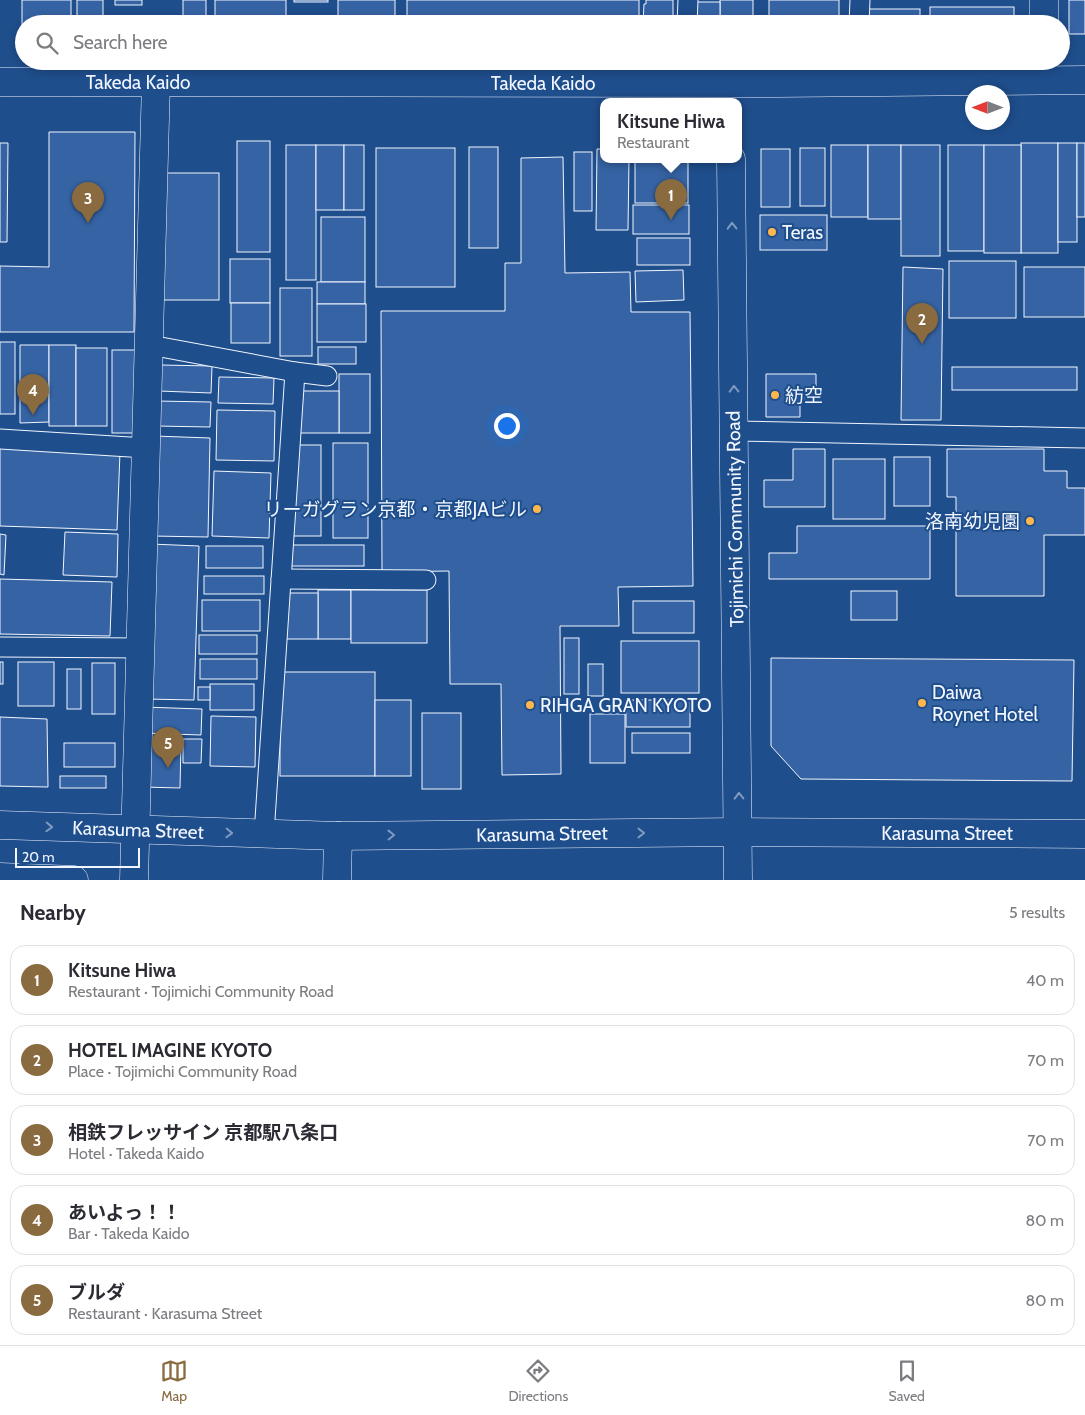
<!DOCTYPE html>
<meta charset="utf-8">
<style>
:root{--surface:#fff;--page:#f7f7f7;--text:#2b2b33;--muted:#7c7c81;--line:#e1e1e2;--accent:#8a6a3f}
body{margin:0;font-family:Cabin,"Noto Sans JP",sans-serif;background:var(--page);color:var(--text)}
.compass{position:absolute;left:965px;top:85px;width:45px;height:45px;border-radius:50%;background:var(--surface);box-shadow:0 2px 8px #0003;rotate:270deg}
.scale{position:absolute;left:15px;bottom:12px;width:125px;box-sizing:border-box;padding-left:5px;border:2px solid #f2f6ff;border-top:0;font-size:14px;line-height:18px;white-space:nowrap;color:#f2f6ff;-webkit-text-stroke:4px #1f4e8c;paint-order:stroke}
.you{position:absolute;left:506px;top:425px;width:18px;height:18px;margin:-12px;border:4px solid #fff;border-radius:50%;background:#1a73e8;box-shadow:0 0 0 8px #1a73e833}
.badge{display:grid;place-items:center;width:32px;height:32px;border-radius:50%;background:var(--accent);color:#fff;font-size:16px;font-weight:700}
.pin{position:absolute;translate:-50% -41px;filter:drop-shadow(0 1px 2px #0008)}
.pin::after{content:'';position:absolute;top:26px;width:18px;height:15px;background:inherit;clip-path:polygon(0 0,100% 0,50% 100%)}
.popup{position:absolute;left:600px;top:98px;width:142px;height:65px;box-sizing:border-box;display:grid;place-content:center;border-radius:10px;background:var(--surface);filter:drop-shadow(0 1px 4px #0005);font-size:16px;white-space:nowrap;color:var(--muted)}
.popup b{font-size:19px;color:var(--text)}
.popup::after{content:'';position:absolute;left:50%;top:100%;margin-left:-10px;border:10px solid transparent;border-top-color:var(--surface)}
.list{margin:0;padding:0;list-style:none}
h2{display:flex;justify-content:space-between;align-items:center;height:65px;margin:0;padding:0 20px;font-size:21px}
h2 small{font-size:16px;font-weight:400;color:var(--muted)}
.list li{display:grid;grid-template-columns:32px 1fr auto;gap:15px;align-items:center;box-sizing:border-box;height:70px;margin:0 10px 10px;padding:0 10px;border:1px solid var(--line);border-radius:15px}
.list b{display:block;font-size:19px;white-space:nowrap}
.list p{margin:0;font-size:16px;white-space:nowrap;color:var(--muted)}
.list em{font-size:16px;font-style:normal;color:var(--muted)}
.icon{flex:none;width:28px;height:28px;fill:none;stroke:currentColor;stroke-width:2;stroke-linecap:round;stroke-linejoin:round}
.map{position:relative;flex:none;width:1085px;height:880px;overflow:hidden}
.search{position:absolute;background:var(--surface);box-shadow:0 2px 8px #0003;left:15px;right:15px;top:15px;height:55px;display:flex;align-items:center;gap:12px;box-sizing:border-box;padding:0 18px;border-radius:28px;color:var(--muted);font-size:19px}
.sheet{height:465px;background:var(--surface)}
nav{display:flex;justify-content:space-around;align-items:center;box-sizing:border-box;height:70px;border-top:1px solid var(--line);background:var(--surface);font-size:14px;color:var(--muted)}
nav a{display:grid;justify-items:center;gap:2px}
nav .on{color:var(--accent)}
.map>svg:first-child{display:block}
.building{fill:#3563a3;stroke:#f2f6ff}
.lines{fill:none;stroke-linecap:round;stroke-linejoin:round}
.lane-casing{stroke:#f2f6ff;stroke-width:21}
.street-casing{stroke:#f2f6ff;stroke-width:29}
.secondary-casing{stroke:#f2f6ff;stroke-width:29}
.lane{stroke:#1f4e8c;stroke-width:19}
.street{stroke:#1f4e8c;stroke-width:28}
.secondary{stroke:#1f4e8c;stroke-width:28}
.oneway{stroke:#7e9ac0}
.poi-dot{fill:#ffb74d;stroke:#1f4e8c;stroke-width:2}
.labels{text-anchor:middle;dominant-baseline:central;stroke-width:4;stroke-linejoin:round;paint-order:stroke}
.street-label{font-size:19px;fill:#f2f6ff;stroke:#1f4e8c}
.poi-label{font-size:19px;fill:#f2f6ff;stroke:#1f4e8c;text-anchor:start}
</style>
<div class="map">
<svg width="1085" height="880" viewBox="0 0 1085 880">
<rect width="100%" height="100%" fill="#1f4e8c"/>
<g class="building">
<path d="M22,0H71V24H24V31H22Z"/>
<rect x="77" y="0" width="26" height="24"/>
<rect x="115" y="0" width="27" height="5"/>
<rect x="183" y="0" width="23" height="24"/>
<rect x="215" y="0" width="71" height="24"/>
<rect x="294" y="0" width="34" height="2"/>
<rect x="338" y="0" width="57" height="24"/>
<rect x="407" y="0" width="232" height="24"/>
<path d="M646,0H673V24H643L644,4H646Z"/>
<rect x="720" y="0" width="33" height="24"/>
<rect x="769" y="0" width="70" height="24"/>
<rect x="1069" y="0" width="16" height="34"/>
<rect x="697" y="2" width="23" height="22"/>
<rect x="930" y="7" width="84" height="17"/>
<rect x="864" y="9" width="56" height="15"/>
<path d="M49,132H135L134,332H0V266L49,267Z"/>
<rect x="237" y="141" width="33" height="111"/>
<path d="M0,143H8L7,242H0Z"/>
<rect x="1021" y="143" width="37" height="110"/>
<rect x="1058" y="143" width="19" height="99"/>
<rect x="1077" y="143" width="8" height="74"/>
<rect x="286" y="145" width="30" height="135"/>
<rect x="316" y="145" width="28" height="65"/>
<rect x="344" y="145" width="20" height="65"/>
<rect x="831" y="145" width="37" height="72"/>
<rect x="868" y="145" width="33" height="74"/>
<rect x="901" y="145" width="39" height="111"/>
<rect x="948" y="145" width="36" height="106"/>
<rect x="984" y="145" width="37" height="108"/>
<rect x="469" y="147" width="29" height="101"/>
<rect x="376" y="148" width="79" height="139"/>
<rect x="800" y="148" width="25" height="58"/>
<path d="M597,149H604V159H629L628,230H596Z"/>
<rect x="761" y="149" width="29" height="58"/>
<rect x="574" y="152" width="18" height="59"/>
<path d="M563,157L565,273L630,272L631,312H690L693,586L618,587L619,626H560L561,774L502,775L501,684H450L449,571L382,572L381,311H505V263H521V158Z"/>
<rect x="635" y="159" width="53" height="44"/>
<rect x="163" y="173" width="56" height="127"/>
<rect x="633" y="205" width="56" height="29"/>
<rect x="760" y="215" width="67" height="35"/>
<rect x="321" y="217" width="44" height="65"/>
<rect x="637" y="238" width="53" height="27"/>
<rect x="230" y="259" width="40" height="44"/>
<rect x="949" y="261" width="67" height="57"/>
<path d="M903,267L943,269L941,420H901Z"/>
<rect x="1024" y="267" width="61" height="50"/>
<path d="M683,270L684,300L636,302L635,271Z"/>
<rect x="317" y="282" width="48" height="22"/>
<rect x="280" y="288" width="32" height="68"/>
<rect x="231" y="303" width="39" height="40"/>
<rect x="317" y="304" width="49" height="38"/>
<rect x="0" y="342" width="15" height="72"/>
<path d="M20,345H49V422L20,423Z"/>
<rect x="49" y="345" width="27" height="81"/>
<rect x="318" y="347" width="38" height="17"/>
<rect x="76" y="348" width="31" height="78"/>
<rect x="112" y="350" width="24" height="83"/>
<path d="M160,365L212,366L211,393L159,391Z"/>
<rect x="952" y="367" width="125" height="23"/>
<rect x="339" y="374" width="31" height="59"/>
<path d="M766,374H816V401H800V417H766Z"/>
<path d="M219,377L274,378L273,404L218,403Z"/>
<rect x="295" y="391" width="44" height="42"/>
<path d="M156,401L211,402L210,427L156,426Z"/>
<path d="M217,410L275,411L274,461L216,460Z"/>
<path d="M154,436L210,438L208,537L152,536Z"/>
<rect x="333" y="443" width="35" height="95"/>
<rect x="293" y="445" width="28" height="91"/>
<path d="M0,447L120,452L117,530L0,526Z"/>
<path d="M793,449H825V507H764V480H793Z"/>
<path d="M947,449H1044V471H1067V488H1085V535H1044V596H956V497H947Z"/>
<rect x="894" y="457" width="36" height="49"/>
<rect x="833" y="459" width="52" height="60"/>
<path d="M214,471L271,473L269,538L212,536Z"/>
<path d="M797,526H930V579H769V553H797Z"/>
<path d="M65,532L118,534L117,577L63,575Z"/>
<path d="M0,534L6,535L4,575L0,574Z"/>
<path d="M150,544L199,546L194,700L146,699Z"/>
<rect x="290" y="545" width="74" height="21"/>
<rect x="206" y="546" width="57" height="22"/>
<rect x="204" y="576" width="60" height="18"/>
<path d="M0,579L112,582L110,636L0,634Z"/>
<rect x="318" y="590" width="33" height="49"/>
<rect x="351" y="590" width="76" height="53"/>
<rect x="851" y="591" width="46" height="29"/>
<rect x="286" y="593" width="32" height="46"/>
<rect x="202" y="600" width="58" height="31"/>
<rect x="633" y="601" width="61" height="32"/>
<rect x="199" y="635" width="58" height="19"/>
<rect x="564" y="638" width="15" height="56"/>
<rect x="621" y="641" width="78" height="52"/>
<path d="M771,658L1074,660L1072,781L801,779L771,746Z"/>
<rect x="200" y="659" width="57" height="20"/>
<rect x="0" y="662" width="3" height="22"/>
<rect x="18" y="662" width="36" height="44"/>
<rect x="92" y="663" width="23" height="51"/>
<rect x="588" y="664" width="15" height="32"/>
<rect x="67" y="669" width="14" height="40"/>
<rect x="280" y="672" width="95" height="104"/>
<rect x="210" y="684" width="44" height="26"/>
<rect x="198" y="687" width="12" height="13"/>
<rect x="375" y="700" width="36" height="76"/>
<rect x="626" y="700" width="64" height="27"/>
<path d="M143,707L202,709L201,735L142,733Z"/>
<rect x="422" y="713" width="39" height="76"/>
<rect x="590" y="714" width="35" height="49"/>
<path d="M211,716L256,717L255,767L210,766Z"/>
<path d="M0,717L47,719L48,787L0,786Z"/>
<rect x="632" y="733" width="58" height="20"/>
<path d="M183,739H202L201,763H183Z"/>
<path d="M145,741L181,742L180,788L143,787Z"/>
<rect x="64" y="743" width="51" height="24"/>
<rect x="60" y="776" width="46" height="12"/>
</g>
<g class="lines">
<defs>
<g id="lane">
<path d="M687,24L688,0"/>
<path d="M859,24L860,0"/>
<path d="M687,61V83"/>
<path d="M858,82V61"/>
<path d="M150,345L295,372L264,834"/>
<path d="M295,372L327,376"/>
<path d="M734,431L1085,438"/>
<path d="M0,439L146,448"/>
<path d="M281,579L426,580"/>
<path d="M0,647L141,648"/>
</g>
<g id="street">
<path d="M1044,24V0"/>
<path d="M1042,80L1043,61"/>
<path d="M731,159L738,880"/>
<path d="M134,880L156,82"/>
<path d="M337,880L338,836"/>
</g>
<g id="secondary">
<path d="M0,82L778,83L1085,80"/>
<path d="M0,825L338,836L739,832L1085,834"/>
<path d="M0,877L74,880"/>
</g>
</defs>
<use href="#lane" class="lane-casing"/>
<use href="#street" class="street-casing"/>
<use href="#secondary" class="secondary-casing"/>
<use href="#lane" class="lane"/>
<use href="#street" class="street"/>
<use href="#secondary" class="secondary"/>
</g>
<defs><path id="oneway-chevron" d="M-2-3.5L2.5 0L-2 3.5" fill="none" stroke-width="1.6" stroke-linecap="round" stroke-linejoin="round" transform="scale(1.25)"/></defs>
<g class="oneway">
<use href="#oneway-chevron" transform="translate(732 226) rotate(-91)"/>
<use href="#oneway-chevron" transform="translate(734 389) rotate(-91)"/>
<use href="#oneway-chevron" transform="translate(739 796) rotate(-91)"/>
<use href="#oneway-chevron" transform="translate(49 827) rotate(2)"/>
<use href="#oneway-chevron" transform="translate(229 833) rotate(2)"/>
<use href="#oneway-chevron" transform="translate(641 833)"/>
<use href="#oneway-chevron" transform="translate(391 835) rotate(-1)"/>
</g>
<g class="poi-dot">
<circle cx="772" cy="232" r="5"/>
<circle cx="775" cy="395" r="5"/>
<circle cx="537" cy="509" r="5"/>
<circle cx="1030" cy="521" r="5"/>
<circle cx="922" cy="703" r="5"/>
<circle cx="530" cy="705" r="5"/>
</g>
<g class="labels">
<g class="street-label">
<text x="138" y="82">Takeda Kaido</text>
<text x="543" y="83">Takeda Kaido</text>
<text transform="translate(735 519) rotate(-91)">Tojimichi Community Road</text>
<text transform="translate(138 830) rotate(2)">Karasuma Street</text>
<text x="947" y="833">Karasuma Street</text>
<text transform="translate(542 834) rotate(-1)">Karasuma Street</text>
</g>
<g class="poi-label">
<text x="782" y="232">Teras</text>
<text x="785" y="395">紡空</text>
<text x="527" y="509" text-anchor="end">リーガグラン京都・京都JAビル</text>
<text x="1020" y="521" text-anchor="end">洛南幼児園</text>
<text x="932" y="692">Daiwa<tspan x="932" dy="22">Roynet Hotel</tspan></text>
<text x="540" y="705">RIHGA GRAN KYOTO</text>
</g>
</g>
</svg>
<svg class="compass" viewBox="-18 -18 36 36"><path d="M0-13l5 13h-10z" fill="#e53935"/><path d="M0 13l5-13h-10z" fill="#7c7c81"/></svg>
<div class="scale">20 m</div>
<div class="you"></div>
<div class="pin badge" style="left:671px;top:220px">1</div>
<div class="popup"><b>Kitsune Hiwa</b>Restaurant</div>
<div class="pin badge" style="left:922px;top:344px">2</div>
<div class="pin badge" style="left:88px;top:223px">3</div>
<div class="pin badge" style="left:33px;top:415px">4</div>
<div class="pin badge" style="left:168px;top:768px">5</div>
<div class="search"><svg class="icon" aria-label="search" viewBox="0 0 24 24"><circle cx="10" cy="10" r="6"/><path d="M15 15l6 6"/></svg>Search here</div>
</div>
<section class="sheet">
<h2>Nearby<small>5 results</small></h2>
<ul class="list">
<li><span class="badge">1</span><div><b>Kitsune Hiwa</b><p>Restaurant · Tojimichi Community Road</p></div><em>40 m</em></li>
<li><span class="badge">2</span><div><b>HOTEL IMAGINE KYOTO</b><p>Place · Tojimichi Community Road</p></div><em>70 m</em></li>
<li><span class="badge">3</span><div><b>相鉄フレッサイン 京都駅八条口</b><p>Hotel · Takeda Kaido</p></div><em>70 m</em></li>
<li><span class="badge">4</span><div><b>あいよっ！！</b><p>Bar · Takeda Kaido</p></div><em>80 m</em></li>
<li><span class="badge">5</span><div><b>ブルダ</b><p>Restaurant · Karasuma Street</p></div><em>80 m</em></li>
</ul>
</section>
<nav>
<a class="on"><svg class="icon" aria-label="map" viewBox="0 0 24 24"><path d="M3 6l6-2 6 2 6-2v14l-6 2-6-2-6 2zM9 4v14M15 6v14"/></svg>Map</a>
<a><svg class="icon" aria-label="directions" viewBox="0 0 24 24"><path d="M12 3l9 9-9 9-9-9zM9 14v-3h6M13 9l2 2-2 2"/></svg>Directions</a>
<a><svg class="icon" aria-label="saved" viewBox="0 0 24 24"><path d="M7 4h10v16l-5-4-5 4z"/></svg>Saved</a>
</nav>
